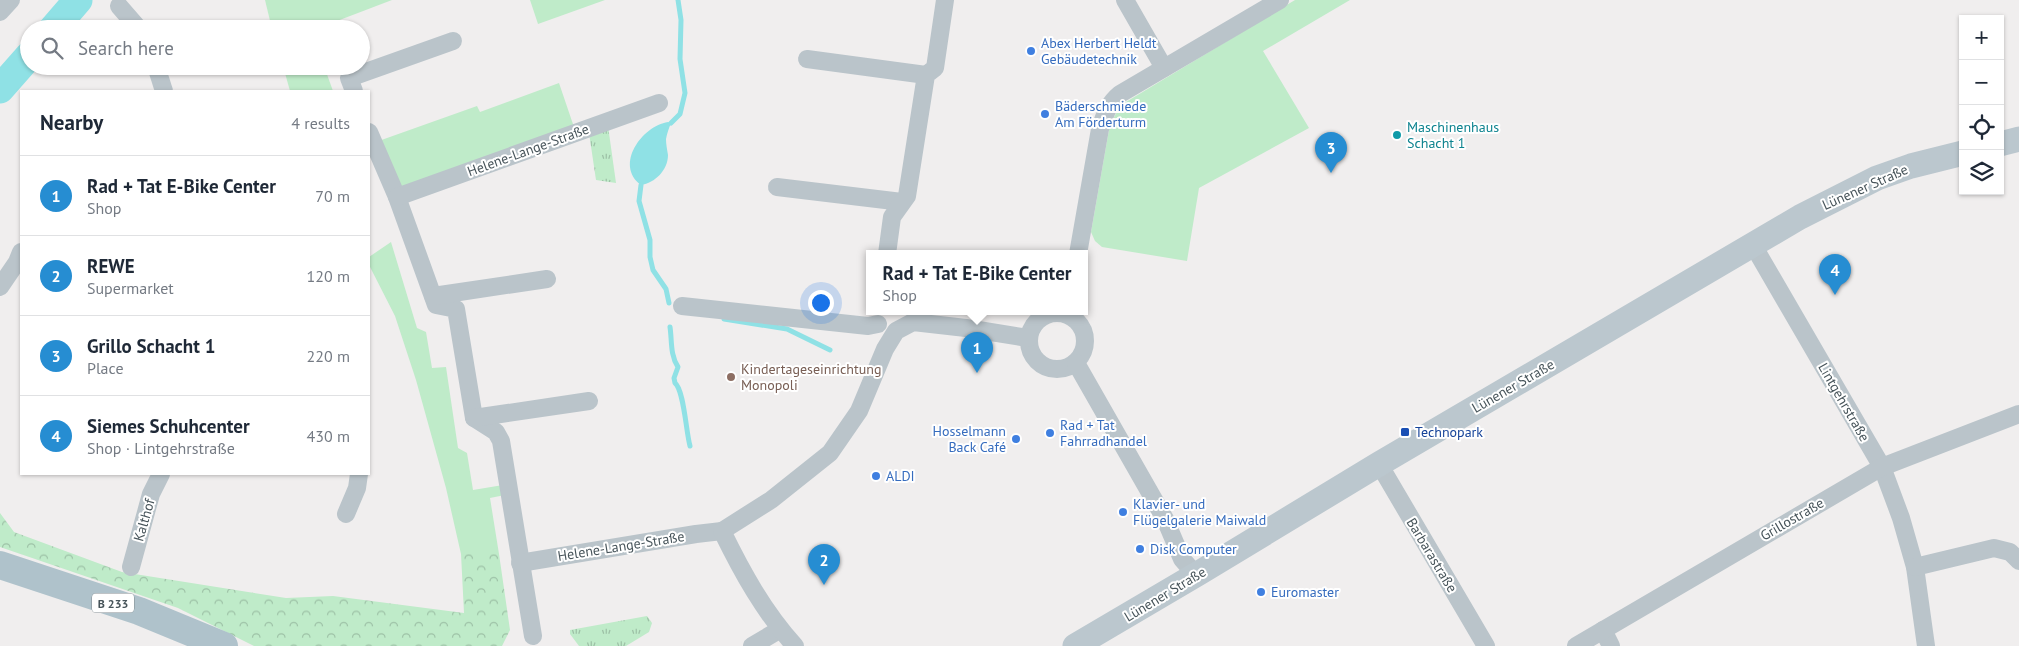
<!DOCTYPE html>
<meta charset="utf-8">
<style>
:root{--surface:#fff;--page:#f2f2f3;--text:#1f2937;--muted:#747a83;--line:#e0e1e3;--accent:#268dd2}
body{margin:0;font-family:"PT Sans",sans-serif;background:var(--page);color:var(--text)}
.controls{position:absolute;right:15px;top:15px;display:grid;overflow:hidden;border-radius:0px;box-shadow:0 1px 4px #0004}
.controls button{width:45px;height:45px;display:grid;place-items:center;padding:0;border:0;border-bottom:1px solid var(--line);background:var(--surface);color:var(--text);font:25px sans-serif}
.you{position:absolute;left:820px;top:302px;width:18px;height:18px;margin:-12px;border:4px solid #fff;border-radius:50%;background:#1a73e8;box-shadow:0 0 0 8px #1a73e833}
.badge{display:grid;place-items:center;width:32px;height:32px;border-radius:50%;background:var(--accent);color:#fff;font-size:16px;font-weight:700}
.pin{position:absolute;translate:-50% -41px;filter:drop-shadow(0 1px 2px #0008)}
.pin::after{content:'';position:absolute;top:26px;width:18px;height:15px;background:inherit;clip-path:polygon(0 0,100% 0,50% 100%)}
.popup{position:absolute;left:866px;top:250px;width:222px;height:65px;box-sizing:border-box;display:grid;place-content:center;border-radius:0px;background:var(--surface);filter:drop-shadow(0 1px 4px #0005);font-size:16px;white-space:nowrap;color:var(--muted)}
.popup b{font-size:19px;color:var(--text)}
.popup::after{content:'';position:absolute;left:50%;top:100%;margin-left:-10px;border:10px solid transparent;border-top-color:var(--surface)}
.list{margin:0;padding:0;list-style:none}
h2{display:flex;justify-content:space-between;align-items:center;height:65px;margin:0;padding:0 20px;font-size:21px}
h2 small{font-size:16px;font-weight:400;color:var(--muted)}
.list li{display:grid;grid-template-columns:32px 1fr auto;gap:15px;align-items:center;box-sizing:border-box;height:80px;padding:0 20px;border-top:1px solid var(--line)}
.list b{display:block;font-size:19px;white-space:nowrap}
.list p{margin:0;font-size:16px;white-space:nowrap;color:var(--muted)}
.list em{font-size:16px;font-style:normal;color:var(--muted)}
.icon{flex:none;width:28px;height:28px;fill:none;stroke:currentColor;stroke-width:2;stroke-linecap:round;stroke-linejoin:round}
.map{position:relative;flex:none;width:2019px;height:646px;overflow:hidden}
.search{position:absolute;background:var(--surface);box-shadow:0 1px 4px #0004;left:20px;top:20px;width:350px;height:55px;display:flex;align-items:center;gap:12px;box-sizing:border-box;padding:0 18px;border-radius:28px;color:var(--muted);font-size:19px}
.panel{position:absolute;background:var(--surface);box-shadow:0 1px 4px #0004;left:20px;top:90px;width:350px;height:385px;border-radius:0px}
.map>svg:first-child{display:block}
.grass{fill:#bfebc9}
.forest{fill:url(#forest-crowns)}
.park{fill:url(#park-tufts)}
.water{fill:#8fe1e5}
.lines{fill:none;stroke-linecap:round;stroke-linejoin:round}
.stream{stroke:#8fe1e5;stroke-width:5}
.river{stroke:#8fe1e5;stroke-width:29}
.minor{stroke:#bac4ca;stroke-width:18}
.secondary{stroke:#bbc7ce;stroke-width:25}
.primary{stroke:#afc2cb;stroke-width:28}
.shop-dot{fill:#3f7fe0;stroke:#fff;stroke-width:2}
.culture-dot{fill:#0f9aa8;stroke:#fff;stroke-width:2}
.education-dot{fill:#8d6e63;stroke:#fff;stroke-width:2}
.transit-dot{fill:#1a4fb4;stroke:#fff;stroke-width:2}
.labels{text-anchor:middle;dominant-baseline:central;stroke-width:4;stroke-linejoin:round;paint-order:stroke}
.shield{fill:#fff;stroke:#7e878c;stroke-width:1}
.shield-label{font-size:12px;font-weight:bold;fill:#47545a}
.shop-label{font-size:14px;fill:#366cbe;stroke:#fff;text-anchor:start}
.culture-label{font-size:14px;fill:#0d838f;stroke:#fff;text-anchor:start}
.street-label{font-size:14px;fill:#47545a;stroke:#fff}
.education-label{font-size:14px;fill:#785e54;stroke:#fff;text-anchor:start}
.transit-label{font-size:14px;fill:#164399;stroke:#fff;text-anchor:start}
</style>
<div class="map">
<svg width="2019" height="646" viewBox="0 0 2019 646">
<defs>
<pattern id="forest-crowns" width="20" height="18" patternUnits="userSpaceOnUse" patternTransform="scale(1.25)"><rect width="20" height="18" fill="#bfebc9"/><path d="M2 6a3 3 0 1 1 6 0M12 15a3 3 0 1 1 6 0" fill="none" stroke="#9dc1a6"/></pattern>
<pattern id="park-tufts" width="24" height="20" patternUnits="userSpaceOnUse" patternTransform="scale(1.25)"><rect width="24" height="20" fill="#bfebc9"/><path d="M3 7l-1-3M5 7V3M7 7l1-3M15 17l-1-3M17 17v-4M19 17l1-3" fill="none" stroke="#9dc1a6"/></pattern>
</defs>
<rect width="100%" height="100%" fill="#f0eeee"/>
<g class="grass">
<path d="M265,0H392L316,29H272Z"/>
<path d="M530,0H605L538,24Z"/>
<path d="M1295,0H1350L1263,51L1309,128L1199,188L1187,261L1102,247L1095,241L1091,232L1110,124L1121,105Z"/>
<path d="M283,66H324L333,91H290Z"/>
<path d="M559,83L576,133L397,197L373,143L477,106L480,112Z"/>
<path d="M391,242L417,328L426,332L432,368L446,367L458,448L467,453L473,490L503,485L505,495L490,498L499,554H461L446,488L416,380L395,316L369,265V257Z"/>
</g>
<path class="forest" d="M0,513L14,532L122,572L286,598L333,596L464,613L461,554H499L510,630L502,646H254L178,608L0,547Z"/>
<g class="park">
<path d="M608,126L616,183L596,180L589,133Z"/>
<path d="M647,616L652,623L649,632L626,646H579L570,634V630Z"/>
</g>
<path class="water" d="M668,122L671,123C669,128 667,133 666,139C666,144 667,149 668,155C668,170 655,183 641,185C614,165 642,126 668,122Z"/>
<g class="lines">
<g class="stream">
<path d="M671,123L680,114L685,93L680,59L681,20L678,0"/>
<path d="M641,185L639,201L650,240V257L653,270L666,289L669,303"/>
<path d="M724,319L787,329L830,350"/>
<path d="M670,327C672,340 670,355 678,367L674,378L675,383C684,390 686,432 690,446"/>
</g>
<g class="river">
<path d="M53,29L78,0"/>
<path d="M0,89L29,56"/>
</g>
<g class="minor">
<path d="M1125,0L1164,68"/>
<path d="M119,6L139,29"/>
<path d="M0,12L11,0"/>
<path d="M807,59L926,75"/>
<path d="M156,66L164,91"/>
<path d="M354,91L349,78L453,41"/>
<path d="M369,132L397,197L436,305L456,309L474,418L496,432L501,441L533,636"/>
<path d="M777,187L902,202"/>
<path d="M397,197L659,103"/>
<path d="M1753,245L1882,467L1901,518L1915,567L1926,646"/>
<path d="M887,254L892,217L907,196L926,75L935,68L945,0"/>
<path d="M1078,254L1100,129C1105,114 1108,104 1120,94L1280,0"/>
<path d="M0,287L17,262L21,252"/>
<path d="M433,296L547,279"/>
<path d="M682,306L868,326L878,324"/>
<circle cx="1057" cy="341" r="28"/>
<path d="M1076,363L1165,519L1182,559L1196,575"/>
<path d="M474,418L589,401"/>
<path d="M1379,464L1486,646"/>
<path d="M346,514L357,488L359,474"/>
<path d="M520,563L696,534L722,531"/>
<path d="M131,567L151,494L161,474"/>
<path d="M1915,567L1994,548L2010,552L2019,561"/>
<path d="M1603,630L1611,646"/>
<path d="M752,646L779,630"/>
<path d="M795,646C764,612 742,572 722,531L771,500L830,453L859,411L885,349L896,331L913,322L966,328L1028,338"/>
<path d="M1576,646L1882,467L2019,414"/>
</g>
<g class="secondary">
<path d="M2000,144L2019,139"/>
<path d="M1075,646L1199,573L1379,464L1800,217L1877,178L1911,166L1963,153"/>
</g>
<path class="primary" d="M0,565L139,611L224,646"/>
</g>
<g class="shop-dot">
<circle cx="1031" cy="51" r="5"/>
<circle cx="1045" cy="114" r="5"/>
<circle cx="1050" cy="433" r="5"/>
<circle cx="1016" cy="439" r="5"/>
<circle cx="876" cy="476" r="5"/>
<circle cx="1123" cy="512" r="5"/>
<circle cx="1140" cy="549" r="5"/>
<circle cx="1261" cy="592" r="5"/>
</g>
<circle class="culture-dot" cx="1397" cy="135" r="5"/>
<circle class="education-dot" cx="731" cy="377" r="5"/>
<rect class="transit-dot" x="1400" y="427" width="10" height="10" rx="2.5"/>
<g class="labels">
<rect class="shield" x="92" y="593.5" width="42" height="19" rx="4"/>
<g class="shield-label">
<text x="113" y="603">B 233</text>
</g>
<g class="shop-label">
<text x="1041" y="43">Abex Herbert Heldt<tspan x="1041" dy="16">Gebäudetechnik</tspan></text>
<text x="1055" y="106">Bäderschmiede<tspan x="1055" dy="16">Am Förderturm</tspan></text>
<text x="1060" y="425">Rad + Tat<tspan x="1060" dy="16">Fahrradhandel</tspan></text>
<text x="1006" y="431" text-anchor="end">Hosselmann<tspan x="1006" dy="16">Back Café</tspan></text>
<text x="886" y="476">ALDI</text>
<text x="1133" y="504">Klavier- und<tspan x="1133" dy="16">Flügelgalerie Maiwald</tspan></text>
<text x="1150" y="549">Disk Computer</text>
<text x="1271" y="592">Euromaster</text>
</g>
<g class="culture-label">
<text x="1407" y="127">Maschinenhaus<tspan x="1407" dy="16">Schacht 1</tspan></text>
</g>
<g class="street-label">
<text transform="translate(528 150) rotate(-20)">Helene-Lange-Straße</text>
<text transform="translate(1865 187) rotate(-24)">Lünener Straße</text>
<text transform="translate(1513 386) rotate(-30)">Lünener Straße</text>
<text transform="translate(1844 402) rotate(60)">Lintgehrstraße</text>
<text transform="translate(1792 519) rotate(-30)">Grillostraße</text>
<text transform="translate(144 520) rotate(-74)">Kalthof</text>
<text transform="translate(621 546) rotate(-9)">Helene-Lange-Straße</text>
<text transform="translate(1432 555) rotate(59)">Barbarastraße</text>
<text transform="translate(1165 594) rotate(-31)">Lünener Straße</text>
</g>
<g class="education-label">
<text x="741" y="369">Kindertageseinrichtung<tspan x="741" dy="16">Monopoli</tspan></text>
</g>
<g class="transit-label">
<text x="1415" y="432">Technopark</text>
</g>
</g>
</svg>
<div class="controls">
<button>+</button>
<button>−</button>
<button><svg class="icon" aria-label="locate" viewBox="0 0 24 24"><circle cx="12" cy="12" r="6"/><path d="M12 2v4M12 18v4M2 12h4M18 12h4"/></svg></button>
<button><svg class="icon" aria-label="layers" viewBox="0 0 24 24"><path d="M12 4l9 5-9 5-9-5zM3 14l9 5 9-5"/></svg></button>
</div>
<div class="you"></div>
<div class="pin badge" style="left:977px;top:373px">1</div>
<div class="popup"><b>Rad + Tat E-Bike Center</b>Shop</div>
<div class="pin badge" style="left:824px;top:585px">2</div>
<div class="pin badge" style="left:1331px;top:173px">3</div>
<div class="pin badge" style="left:1835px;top:295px">4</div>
<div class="search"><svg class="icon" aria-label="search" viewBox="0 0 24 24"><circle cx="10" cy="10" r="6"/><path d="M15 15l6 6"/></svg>Search here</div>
<section class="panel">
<h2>Nearby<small>4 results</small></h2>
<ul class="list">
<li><span class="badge">1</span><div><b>Rad + Tat E-Bike Center</b><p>Shop</p></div><em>70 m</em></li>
<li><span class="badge">2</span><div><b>REWE</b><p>Supermarket</p></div><em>120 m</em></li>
<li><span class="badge">3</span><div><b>Grillo Schacht 1</b><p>Place</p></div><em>220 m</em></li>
<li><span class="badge">4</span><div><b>Siemes Schuhcenter</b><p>Shop · Lintgehrstraße</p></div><em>430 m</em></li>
</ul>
</section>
</div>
